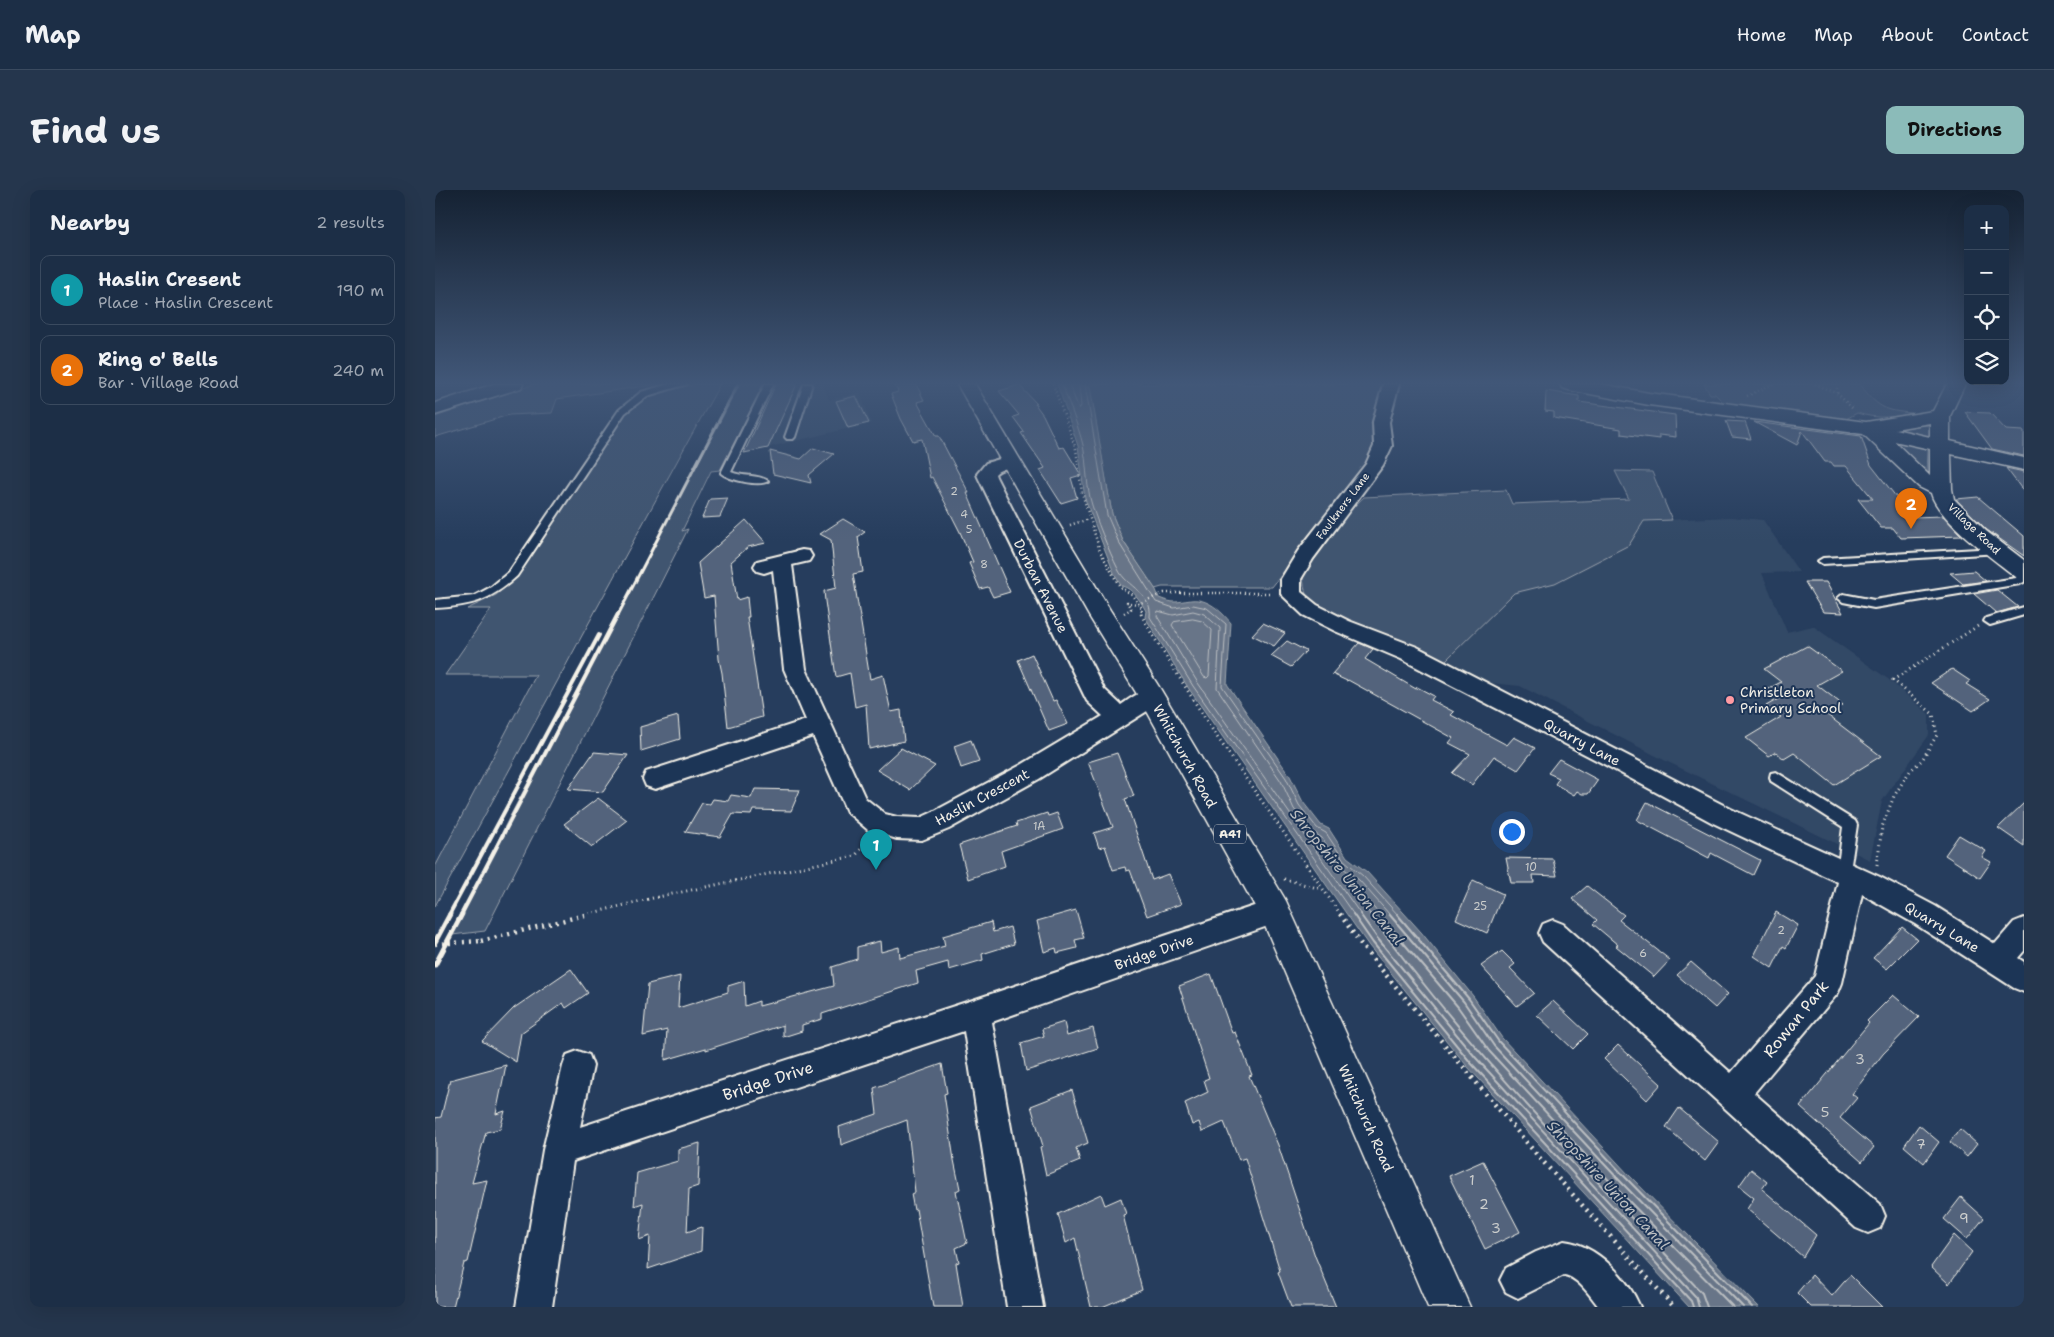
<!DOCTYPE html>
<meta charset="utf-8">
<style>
:root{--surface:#1c2e46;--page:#25364d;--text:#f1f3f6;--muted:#a0a8b3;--line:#3a4a5f;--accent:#8bbbb9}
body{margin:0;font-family:"Shantell Sans",sans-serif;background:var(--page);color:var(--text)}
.controls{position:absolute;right:15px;top:15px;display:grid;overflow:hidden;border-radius:10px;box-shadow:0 5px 20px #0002}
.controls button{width:45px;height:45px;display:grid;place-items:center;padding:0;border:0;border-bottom:1px solid var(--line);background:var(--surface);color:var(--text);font:25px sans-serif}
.you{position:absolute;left:1076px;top:641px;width:18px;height:18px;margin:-12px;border:4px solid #fff;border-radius:50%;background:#1a73e8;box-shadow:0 0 0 8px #1a73e833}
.badge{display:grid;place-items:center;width:32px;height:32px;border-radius:50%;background:var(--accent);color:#fff;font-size:16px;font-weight:700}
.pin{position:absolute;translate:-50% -41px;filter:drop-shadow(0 1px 2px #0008)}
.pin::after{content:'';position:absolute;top:26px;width:18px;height:15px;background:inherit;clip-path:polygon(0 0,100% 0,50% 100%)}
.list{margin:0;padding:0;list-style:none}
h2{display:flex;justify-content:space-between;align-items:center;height:65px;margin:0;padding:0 20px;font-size:21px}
h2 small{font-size:16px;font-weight:400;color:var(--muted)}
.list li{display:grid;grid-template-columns:32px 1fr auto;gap:15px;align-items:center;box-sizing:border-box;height:70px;margin:0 10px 10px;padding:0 10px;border:1px solid var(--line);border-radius:10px}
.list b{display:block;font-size:19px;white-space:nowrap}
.list p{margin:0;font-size:16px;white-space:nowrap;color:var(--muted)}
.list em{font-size:16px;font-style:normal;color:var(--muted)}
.icon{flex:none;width:28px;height:28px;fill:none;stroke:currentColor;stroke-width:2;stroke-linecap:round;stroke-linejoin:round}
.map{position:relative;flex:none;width:1589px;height:1117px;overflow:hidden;border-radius:10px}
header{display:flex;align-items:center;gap:30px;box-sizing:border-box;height:70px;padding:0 25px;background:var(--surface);border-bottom:1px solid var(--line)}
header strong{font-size:24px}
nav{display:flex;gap:28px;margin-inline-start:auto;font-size:18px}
.intro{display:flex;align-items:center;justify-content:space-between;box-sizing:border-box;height:120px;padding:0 30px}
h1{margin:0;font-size:35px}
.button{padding:12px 22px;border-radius:10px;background:var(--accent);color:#111;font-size:18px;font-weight:700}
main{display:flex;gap:30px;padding:0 30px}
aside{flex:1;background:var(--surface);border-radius:10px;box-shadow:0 5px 20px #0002}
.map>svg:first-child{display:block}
.built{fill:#334966}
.green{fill:#40546f;stroke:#9aa2ac}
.water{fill:#677588;stroke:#9fa7ae}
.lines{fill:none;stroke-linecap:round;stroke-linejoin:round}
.shore-far1{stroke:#bcbfc2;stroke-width:1}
.shore{stroke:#bcbfc2;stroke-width:2}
.building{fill:#52647b;stroke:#f4f1e8}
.service-casing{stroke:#f4f1e8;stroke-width:4}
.minor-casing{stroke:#f4f1e8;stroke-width:4}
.tertiary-casing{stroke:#f4f1e8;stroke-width:3}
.trunk-casing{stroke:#f4f1e8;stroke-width:3}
.path-far2{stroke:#f4f1e8;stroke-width:2.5;stroke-dasharray:1 3;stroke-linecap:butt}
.path-far1{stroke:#f4f1e8;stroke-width:3;stroke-dasharray:1 4;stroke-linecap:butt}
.path{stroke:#f4f1e8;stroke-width:4.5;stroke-dasharray:2 5;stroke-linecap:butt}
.service{fill:#1d3557;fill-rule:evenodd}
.minor{fill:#1d3557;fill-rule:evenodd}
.tertiary{fill:#1d3557;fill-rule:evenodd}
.trunk{fill:#1d3557;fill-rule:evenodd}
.rail-far2{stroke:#f4f1e8;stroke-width:3}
.rail-far1{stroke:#f4f1e8;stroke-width:4}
.rail{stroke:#f4f1e8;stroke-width:5}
.path-bridge-far1{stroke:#f4f1e8;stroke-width:2.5;stroke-dasharray:1 3;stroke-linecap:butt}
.path-bridge{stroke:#f4f1e8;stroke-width:4.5;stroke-dasharray:2 5;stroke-linecap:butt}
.poi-dot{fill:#ff9aa2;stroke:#1d3557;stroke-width:2}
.labels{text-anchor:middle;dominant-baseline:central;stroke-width:4;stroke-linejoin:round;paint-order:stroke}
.number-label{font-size:11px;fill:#cccecd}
.far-street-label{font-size:11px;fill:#f4f1e8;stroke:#1d3557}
.shield{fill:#1d3557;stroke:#b4b9bc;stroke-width:1}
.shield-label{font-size:12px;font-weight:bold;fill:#f4f1e8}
.street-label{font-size:14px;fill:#f4f1e8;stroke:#1d3557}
.poi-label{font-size:14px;fill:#f4f1e8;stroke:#1d3557;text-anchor:start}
.near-number-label{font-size:14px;fill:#cccecd}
.water-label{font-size:15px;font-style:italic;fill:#bcbfc2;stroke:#1d3557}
.near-street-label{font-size:16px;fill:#f4f1e8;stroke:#1d3557}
</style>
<header>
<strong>Map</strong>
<nav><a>Home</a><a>Map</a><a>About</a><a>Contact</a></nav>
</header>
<div class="intro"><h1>Find us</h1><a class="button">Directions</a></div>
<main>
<aside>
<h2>Nearby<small>2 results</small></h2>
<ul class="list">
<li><span class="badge" style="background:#0f9aa8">1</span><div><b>Haslin Cresent</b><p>Place · Haslin Crescent</p></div><em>190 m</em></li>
<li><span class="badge" style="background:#e8710a">2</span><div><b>Ring o' Bells</b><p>Bar · Village Road</p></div><em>240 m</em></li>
</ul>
</aside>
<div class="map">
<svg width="1589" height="1117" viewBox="0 0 1589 1117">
<rect width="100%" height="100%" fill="#263d5d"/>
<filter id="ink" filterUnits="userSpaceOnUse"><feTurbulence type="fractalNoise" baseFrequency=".02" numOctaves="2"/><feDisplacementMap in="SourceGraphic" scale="10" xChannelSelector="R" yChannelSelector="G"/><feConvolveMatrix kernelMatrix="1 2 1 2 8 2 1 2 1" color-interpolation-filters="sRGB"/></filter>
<g filter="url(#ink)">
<g class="built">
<path d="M341,194H388L394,210L425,202L436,233L309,263Z"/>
<path d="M1296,327L1328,330L1364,382L1327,383L1352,442L1378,436L1453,489L1494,524V545L1447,611L1435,670L1231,571L1085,496L1046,492L1009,472L1079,403L1120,393L1194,355L1208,331Z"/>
</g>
<g class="green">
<path d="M100,194H224L122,209L117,223L74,225L0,247V227Z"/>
<path d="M263,194H285C188,367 96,542 0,716V677L101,485H10L56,419H32L61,405L76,393L187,226C212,202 230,201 263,194Z"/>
<path d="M305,194H329L285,280L276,281L247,341L253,339L50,741L17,745L73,630Z"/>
<path d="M654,194H947L936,233L940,251L933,273L837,397H727L720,399L688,351L677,324Z"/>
<path d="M1269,194H1425C1442,217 1449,221 1477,223C1458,228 1441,229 1422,223L1409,230L1291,215L1280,204H1275Z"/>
<path d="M1483,235L1497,236L1500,248L1491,249L1461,240Z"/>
<path d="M1457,249L1493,259L1492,284Z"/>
<path d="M1180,281L1217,282L1237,330L1209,331L1194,355L1120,393L1079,403L1009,472C984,462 882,427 872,407C869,400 869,391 867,384C884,355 905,329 929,307L1071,300L1077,314L1194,309Z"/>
</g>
<path class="water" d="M622,194L655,196L677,324L688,351L721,400L724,408C740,414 740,412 756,410C773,408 786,421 796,433L792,494L855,586L868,612L886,635L894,639L912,667L932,682L986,742L1038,806L1067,848L1194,985L1324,1117H1254L1032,876L934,756L754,499L710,427L711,421C705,410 698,399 687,396L679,383L650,309L643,256Z"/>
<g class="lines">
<g class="shore-far1">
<path d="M627,194C634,214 643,235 648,255C652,273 651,291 655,308C660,328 674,361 683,379C691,397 718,403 715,427L758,496L919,725"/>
<path d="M634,194L644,219L646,216L644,194"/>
<path d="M650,194L672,325L684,353L721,412L739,418L758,415L772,418L791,434L787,496L851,588L864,615L882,638L891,643L909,670L928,686L963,725"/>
<path d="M758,429L767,431L777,440L774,486L772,488L769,487L737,435L739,432Z"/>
<path d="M926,725L763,493L722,426L723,421L738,425L758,421L769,424L785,438L782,498L846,591L859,619L878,642L887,648L904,675L924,690L955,725"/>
<path d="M936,725L920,704V701H924L945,725"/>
</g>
<g class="shore">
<path d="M918,724L938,753L1036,873L1256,1111L1258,1117"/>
<path d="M925,724L943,749L1041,868L1261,1107L1264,1117"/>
<path d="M935,724C1034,860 1152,980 1267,1103L1272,1117"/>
<path d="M944,724L1023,817L1054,861L1181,998L1298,1117"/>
<path d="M954,724L1029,812L1059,856L1186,992L1308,1117"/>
<path d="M962,724L1034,809L1064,852L1191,988L1317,1117"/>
</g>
</g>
<g class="building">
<path d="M341,194H362L333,258L309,263Z"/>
<path d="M460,194H481L489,210L482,212L501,246H504L534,303H532L542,326L575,402L558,407L553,397L545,399L534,373L538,372L525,342L497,287L495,288L487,249L478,251L466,229L456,204L463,202Z"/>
<path d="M584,195L602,214H600L608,225L624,258L629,257L646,285L636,288L642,308L626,313L605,280L610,278L586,243L589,242L578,227L584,225L564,201Z"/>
<path d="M1111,201L1144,206V212L1240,225L1241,247L1224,245V249L1186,244V239L1119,228V222L1110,221Z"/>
<path d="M421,206L434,233L413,238L401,211Z"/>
<path d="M1530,222L1555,223L1571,240L1589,241V266L1557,259Z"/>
<path d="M1291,231L1310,232L1316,249L1297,247Z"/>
<path d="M1319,232L1426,246L1436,275L1477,327L1508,326L1527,346L1466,348L1458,338H1446L1423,309H1438L1411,276H1399L1396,272H1390L1367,241L1362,255Z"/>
<path d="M378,258L399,264L374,285L376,293L338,284L335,261L366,269Z"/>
<path d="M1571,278L1589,282V302Z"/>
<path d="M1543,307L1589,346V366L1552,340L1521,309Z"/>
<path d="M293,308L285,327L267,328L275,309Z"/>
<path d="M408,329L430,342L423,347L428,382L418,384L435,489L448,485L456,522L466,520L467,533L469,551L434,559L431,514L420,517L415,483L401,487L390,411L389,401L401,398L396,350L385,344Z"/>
<path d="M311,330L331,353L313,357L296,372L302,410L312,407L314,427H312L327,527L293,537L287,483L284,469L279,406L269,408L263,373Z"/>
<path d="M1539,381L1551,391L1528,394L1515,383Z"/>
<path d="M1370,392H1391L1408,423L1388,422Z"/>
<path d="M1562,400L1583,417L1561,423L1539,404Z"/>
<path d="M828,433L850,443L839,456L817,445Z"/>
<path d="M852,451L871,461L856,477L836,466Z"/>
<path d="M924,453L938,459L930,469L981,499L982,497L999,506L996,510L1019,522L1016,525L1072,555L1079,547L1100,558L1083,580L1059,566L1037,595L1017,583L1035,564L1014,553L1018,548L913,490L912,491L897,484Z"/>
<path d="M1372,456L1407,481L1382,495L1408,515L1391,524L1446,566L1399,595L1359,563L1349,569L1341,562L1334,566L1311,548L1346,527L1331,516L1345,508L1333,499L1346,492L1329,479Z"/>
<path d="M597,464L618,511L621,510L633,534L614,541L583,470Z"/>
<path d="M1517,479L1535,491L1531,494L1555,509L1538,521L1496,493Z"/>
<path d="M243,526L245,549L206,561L205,537Z"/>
<path d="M536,550L544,572L526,578L519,556Z"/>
<path d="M466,558L500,576L475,600L442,580Z"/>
<path d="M159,562L193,565L168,602L133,599Z"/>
<path d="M682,563L699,606L690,609L717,690L733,684L746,714L712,726L695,680L691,681L690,677L678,680L670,656L664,658L659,643L678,637L653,572Z"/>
<path d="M1124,569L1163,590L1153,604H1147L1142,601L1139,605L1120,594L1124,588L1113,583Z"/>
<path d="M320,599L365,600L356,621L318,620L316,625L298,624L285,647L250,642L267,613L275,614L278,609L293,611L296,605L316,608Z"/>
<path d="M163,608L192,630L157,657L129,634Z"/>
<path d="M1212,612L1325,670L1318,685L1276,663L1274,668L1202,630Z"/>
<path d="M1589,613V656L1563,638Z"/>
<path d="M612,623L613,626L622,623L628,639L566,661L570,676L533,689L524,655L582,636L581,633Z"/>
<path d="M1524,645L1551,661L1547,667L1556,672L1545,688L1510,665Z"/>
<path d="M1071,668L1118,669L1122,686L1098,685L1099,693H1076Z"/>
<path d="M1038,690L1068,704L1052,743L1021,729Z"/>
<path d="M1152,696L1189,725L1184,730L1235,770L1219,787L1181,756L1183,755L1158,734L1162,730L1137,709Z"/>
<path d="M641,720L649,748L640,750L642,758L622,763L621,758L609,762L602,731Z"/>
<path d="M1341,722L1363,735L1351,758L1348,756L1337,778L1319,766Z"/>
<path d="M556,732L558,742L575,737L579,754L547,764L548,770L514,780L513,772L481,781L483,793L387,824V829L367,835V841L348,847V835L271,860V858L230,870L232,840L208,846L213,794L245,786L243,818L293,802V796L309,791L310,816L324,811V816L399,796L397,777L422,769V757L445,751L446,762L464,757L465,768L510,756L508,746Z"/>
<path d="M1467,737L1482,749L1452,779L1438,768Z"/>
<path d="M1067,761L1080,774L1075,778L1099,803L1082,816L1046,776Z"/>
<path d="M1256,772L1293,804L1280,818L1242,785Z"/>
<path d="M136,779L153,803L131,818L128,813L86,843L81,872L47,851L79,818Z"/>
<path d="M776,784L797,843L800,842L817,885L814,886L843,955L880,1066L901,1117H856L843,1082L845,1081L810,968L804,970L789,932L767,942L764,932L757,935L750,913L773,902L769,890L774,888L744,796Z"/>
<path d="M1458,805L1484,827L1448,864L1417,904L1422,908L1405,928L1439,957L1427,972L1365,917L1434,833L1432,831Z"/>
<path d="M1118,811L1153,844L1138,859L1102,825Z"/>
<path d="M629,832L632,846L658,838L663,858L591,881L586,853L609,846L607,839Z"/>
<path d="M1183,855L1226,894L1212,910L1169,869Z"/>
<path d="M507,874L512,903L509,904L519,970L525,999L521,1001L532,1053L521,1058L524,1072L521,1073L528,1117H498L481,1019L479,1020L476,1004L480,1002L472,930L406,955L404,937L442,924L439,898Z"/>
<path d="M71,875L61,924L70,921L65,939L51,942L37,993L52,990L33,1072L29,1073L18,1117H0V928L6,927L15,890Z"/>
<path d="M637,900L653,953L641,958L645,971L611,985L605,957L608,956L596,916Z"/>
<path d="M1244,918L1284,952L1270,971L1231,937Z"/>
<path d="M1484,935L1504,952L1489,973L1469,956Z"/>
<path d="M1525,939L1542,954L1532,967L1515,952Z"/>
<path d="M265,953L263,996L254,999L252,1042L267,1037L266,1061L213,1079L215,1046L204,1050L208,1013L199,1016L202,983L243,971V959Z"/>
<path d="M1048,971L1085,1042L1050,1059L1014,986Z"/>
<path d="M1316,979L1332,992L1327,999L1381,1045L1368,1067L1312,1019L1319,1008L1304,996Z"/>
<path d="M666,1004L670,1015L686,1008L691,1024L688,1025L707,1100L667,1117H656L640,1048L631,1053L623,1024Z"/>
<path d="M1526,1007L1549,1028L1532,1049L1509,1029Z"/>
<path d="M1519,1045L1537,1062L1514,1094L1496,1077Z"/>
<path d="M1377,1085L1397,1106L1415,1085L1447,1117H1376L1362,1103Z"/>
</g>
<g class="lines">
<defs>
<g id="service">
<path d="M234,194H252L212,206L190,223L82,386C55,411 36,416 0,418V410L39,406L56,397L74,382L184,220L206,202Z"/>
<path d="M330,194H338L296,282C307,287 323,284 333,291C325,297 294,290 286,283Z"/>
<path d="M369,194H377L360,247L358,249H352L350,247Z"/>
<path d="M1560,358L1565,361L1564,363L1388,374L1383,371L1388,368Z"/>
<path d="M1589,379V392L1585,394L1439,418L1408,412L1403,408L1408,404L1439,410L1581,388L1584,380Z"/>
<path d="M1589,417V425L1555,435L1549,431L1551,428Z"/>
<path d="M1341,582L1420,631L1422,635L1414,687L1409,689L1404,687L1402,683L1408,637L1336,591L1335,587L1336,583Z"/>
</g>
<g id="minor">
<path d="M948,194H964L954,232L957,256L948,275L878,369L866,389V402L882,415L914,431L982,457L1296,619L1445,687L1500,716L1560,754L1579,732L1589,728V761L1583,768L1589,772V802L1579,798L1480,734L1427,704L1407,793L1403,803L1319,903L1445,1014L1450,1026L1445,1038L1433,1043L1421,1038L1108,752L1104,743L1108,734L1118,730L1128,734L1296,883L1380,786L1403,692L1278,633L1167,573L966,469L900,441L868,425L846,404V389L863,361L931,274L939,256L938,232Z"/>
<path d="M575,266L581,267L584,271C578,279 566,277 560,284L561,287L669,499L686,515C698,507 710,496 725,501L728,507L725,513L604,589L514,639L487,650L462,649L433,640L412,622L378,546L220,599L211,596L208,589L211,582L371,530L349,479L338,380L329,383L322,381L319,376L322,371L367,360L374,361L377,366L374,371L357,375L371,479L430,608L450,624L462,627L485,628L496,623L586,575L668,526L652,511L649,505L543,287L542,284L551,273Z"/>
<path d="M840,709L850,712L854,721L850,730L557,832L608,1117H572L529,841L138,971L117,1117H81L108,960L128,876L132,865L143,861L154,865L158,876L145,937L541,809Z"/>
<path d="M1129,1051C1162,1055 1193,1088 1205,1117H1164C1156,1107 1143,1087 1129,1085L1083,1108L1071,1102L1065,1090L1071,1078L1101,1062Z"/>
</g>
<path id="tertiary" d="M1125,194H1166L1214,203L1431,232L1498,221L1512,194H1530L1515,226V251L1589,268V280L1516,264L1517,299L1519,309L1551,341L1589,370V390L1581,387C1558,369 1503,330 1496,303L1484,297L1428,244L1214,215L1134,200L1127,198ZM1495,233V247L1460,239ZM1459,251L1495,259V286Z"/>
<g id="trunk">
<path d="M59,194H88L86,198L0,225V213Z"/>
<path d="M522,194H540L675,420L726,500L851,711L1035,1117H993L827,729L708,514L654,426Z"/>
</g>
</defs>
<use href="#service" class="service-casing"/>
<use href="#minor" class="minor-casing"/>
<use href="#tertiary" class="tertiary-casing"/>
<use href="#trunk" class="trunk-casing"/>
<g class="path-far2">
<path d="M618,194L641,259L647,303L665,361L685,397L696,404L707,418L706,425"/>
<path d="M1380,194L1402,203L1418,219"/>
<path d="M1402,194V203"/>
<path d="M1312,206L1338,194"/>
<path d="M635,335L654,329"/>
<path d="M729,403H836"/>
<path d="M689,423L696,419L692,412L695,413"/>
</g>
<g class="path-far1">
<path d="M706,424L715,441L780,544L906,725"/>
<path d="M1442,675L1447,637L1459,606L1475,581L1487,570L1502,545L1498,524L1458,490L1543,436"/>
<path d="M849,689L886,699"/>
<path d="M149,725L218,708L420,666L434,650"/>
</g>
<g class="path">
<path d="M905,724L930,760L1103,966L1239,1117"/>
<path d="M46,751L154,724"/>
</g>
<use href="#service" class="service"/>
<use href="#minor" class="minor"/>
<use href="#tertiary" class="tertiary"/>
<use href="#trunk" class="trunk"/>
<path class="rail-far2" d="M183,425L303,194"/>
<g class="rail-far1">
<path d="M14,725L164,445"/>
<path d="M26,725L183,424"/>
</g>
<g class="rail">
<path d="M0,752L15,724"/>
<path d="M0,775L27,724"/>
</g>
<path class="path-bridge-far1" d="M695,413L703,414L729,403"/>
<path class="path-bridge" d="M0,754L46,751"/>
</g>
</g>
<linearGradient id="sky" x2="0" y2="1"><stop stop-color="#152233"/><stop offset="0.55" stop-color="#415778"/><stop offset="1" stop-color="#415778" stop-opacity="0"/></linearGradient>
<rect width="1589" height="351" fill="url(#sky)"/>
<circle class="poi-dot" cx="1295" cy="510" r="5"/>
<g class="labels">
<g class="number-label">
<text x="519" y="301">2</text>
<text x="529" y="324">4</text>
<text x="534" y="339">5</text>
<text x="549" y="374">8</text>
<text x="604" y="636">1A</text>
<text x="1096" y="677">10</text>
<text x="1045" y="716">25</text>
<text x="1346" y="740">2</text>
<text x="1208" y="763">6</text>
</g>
<g class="far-street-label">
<text transform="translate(908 316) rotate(-53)">Faulkners Lane</text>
<text transform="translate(1539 339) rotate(44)">Village Road</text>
</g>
<rect class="shield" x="779" y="634.5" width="32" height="19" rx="4"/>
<g class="shield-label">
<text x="795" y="644">A41</text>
</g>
<g class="street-label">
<text transform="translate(606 396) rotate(63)">Durban Avenue</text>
<text transform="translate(1147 552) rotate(28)">Quarry Lane</text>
<text transform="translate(750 566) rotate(61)">Whitchurch Road</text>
<text transform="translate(547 607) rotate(-28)">Haslin Crescent</text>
<text transform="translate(1507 737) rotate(31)">Quarry Lane</text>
<text transform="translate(719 762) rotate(-19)">Bridge Drive</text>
<text transform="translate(931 928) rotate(66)">Whitchurch Road</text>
</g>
<g class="poi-label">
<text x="1305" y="502">Christleton<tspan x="1305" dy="16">Primary School</tspan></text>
</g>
<g class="near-number-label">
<text x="1425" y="869">3</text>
<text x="1390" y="922">5</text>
<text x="1486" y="954">7</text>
<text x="1037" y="990">1</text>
<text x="1049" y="1014">2</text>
<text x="1529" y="1028">9</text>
<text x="1061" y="1038">3</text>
</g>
<g class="water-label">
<text transform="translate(912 687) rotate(51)">Shropshire Union Canal</text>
<text transform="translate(1173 995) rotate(47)">Shropshire Union Canal</text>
</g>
<g class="near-street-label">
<text transform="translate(1361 829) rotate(-51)">Rowan Park</text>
<text transform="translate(333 891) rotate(-18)">Bridge Drive</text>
</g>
</g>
</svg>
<div class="controls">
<button>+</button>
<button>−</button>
<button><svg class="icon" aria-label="locate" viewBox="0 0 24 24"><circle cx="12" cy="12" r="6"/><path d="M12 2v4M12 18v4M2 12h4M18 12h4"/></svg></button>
<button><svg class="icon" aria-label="layers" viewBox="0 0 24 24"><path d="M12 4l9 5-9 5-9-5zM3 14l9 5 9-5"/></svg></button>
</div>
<div class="you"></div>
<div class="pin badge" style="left:441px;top:680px;background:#0f9aa8">1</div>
<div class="pin badge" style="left:1476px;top:339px;background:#e8710a">2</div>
</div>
</main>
